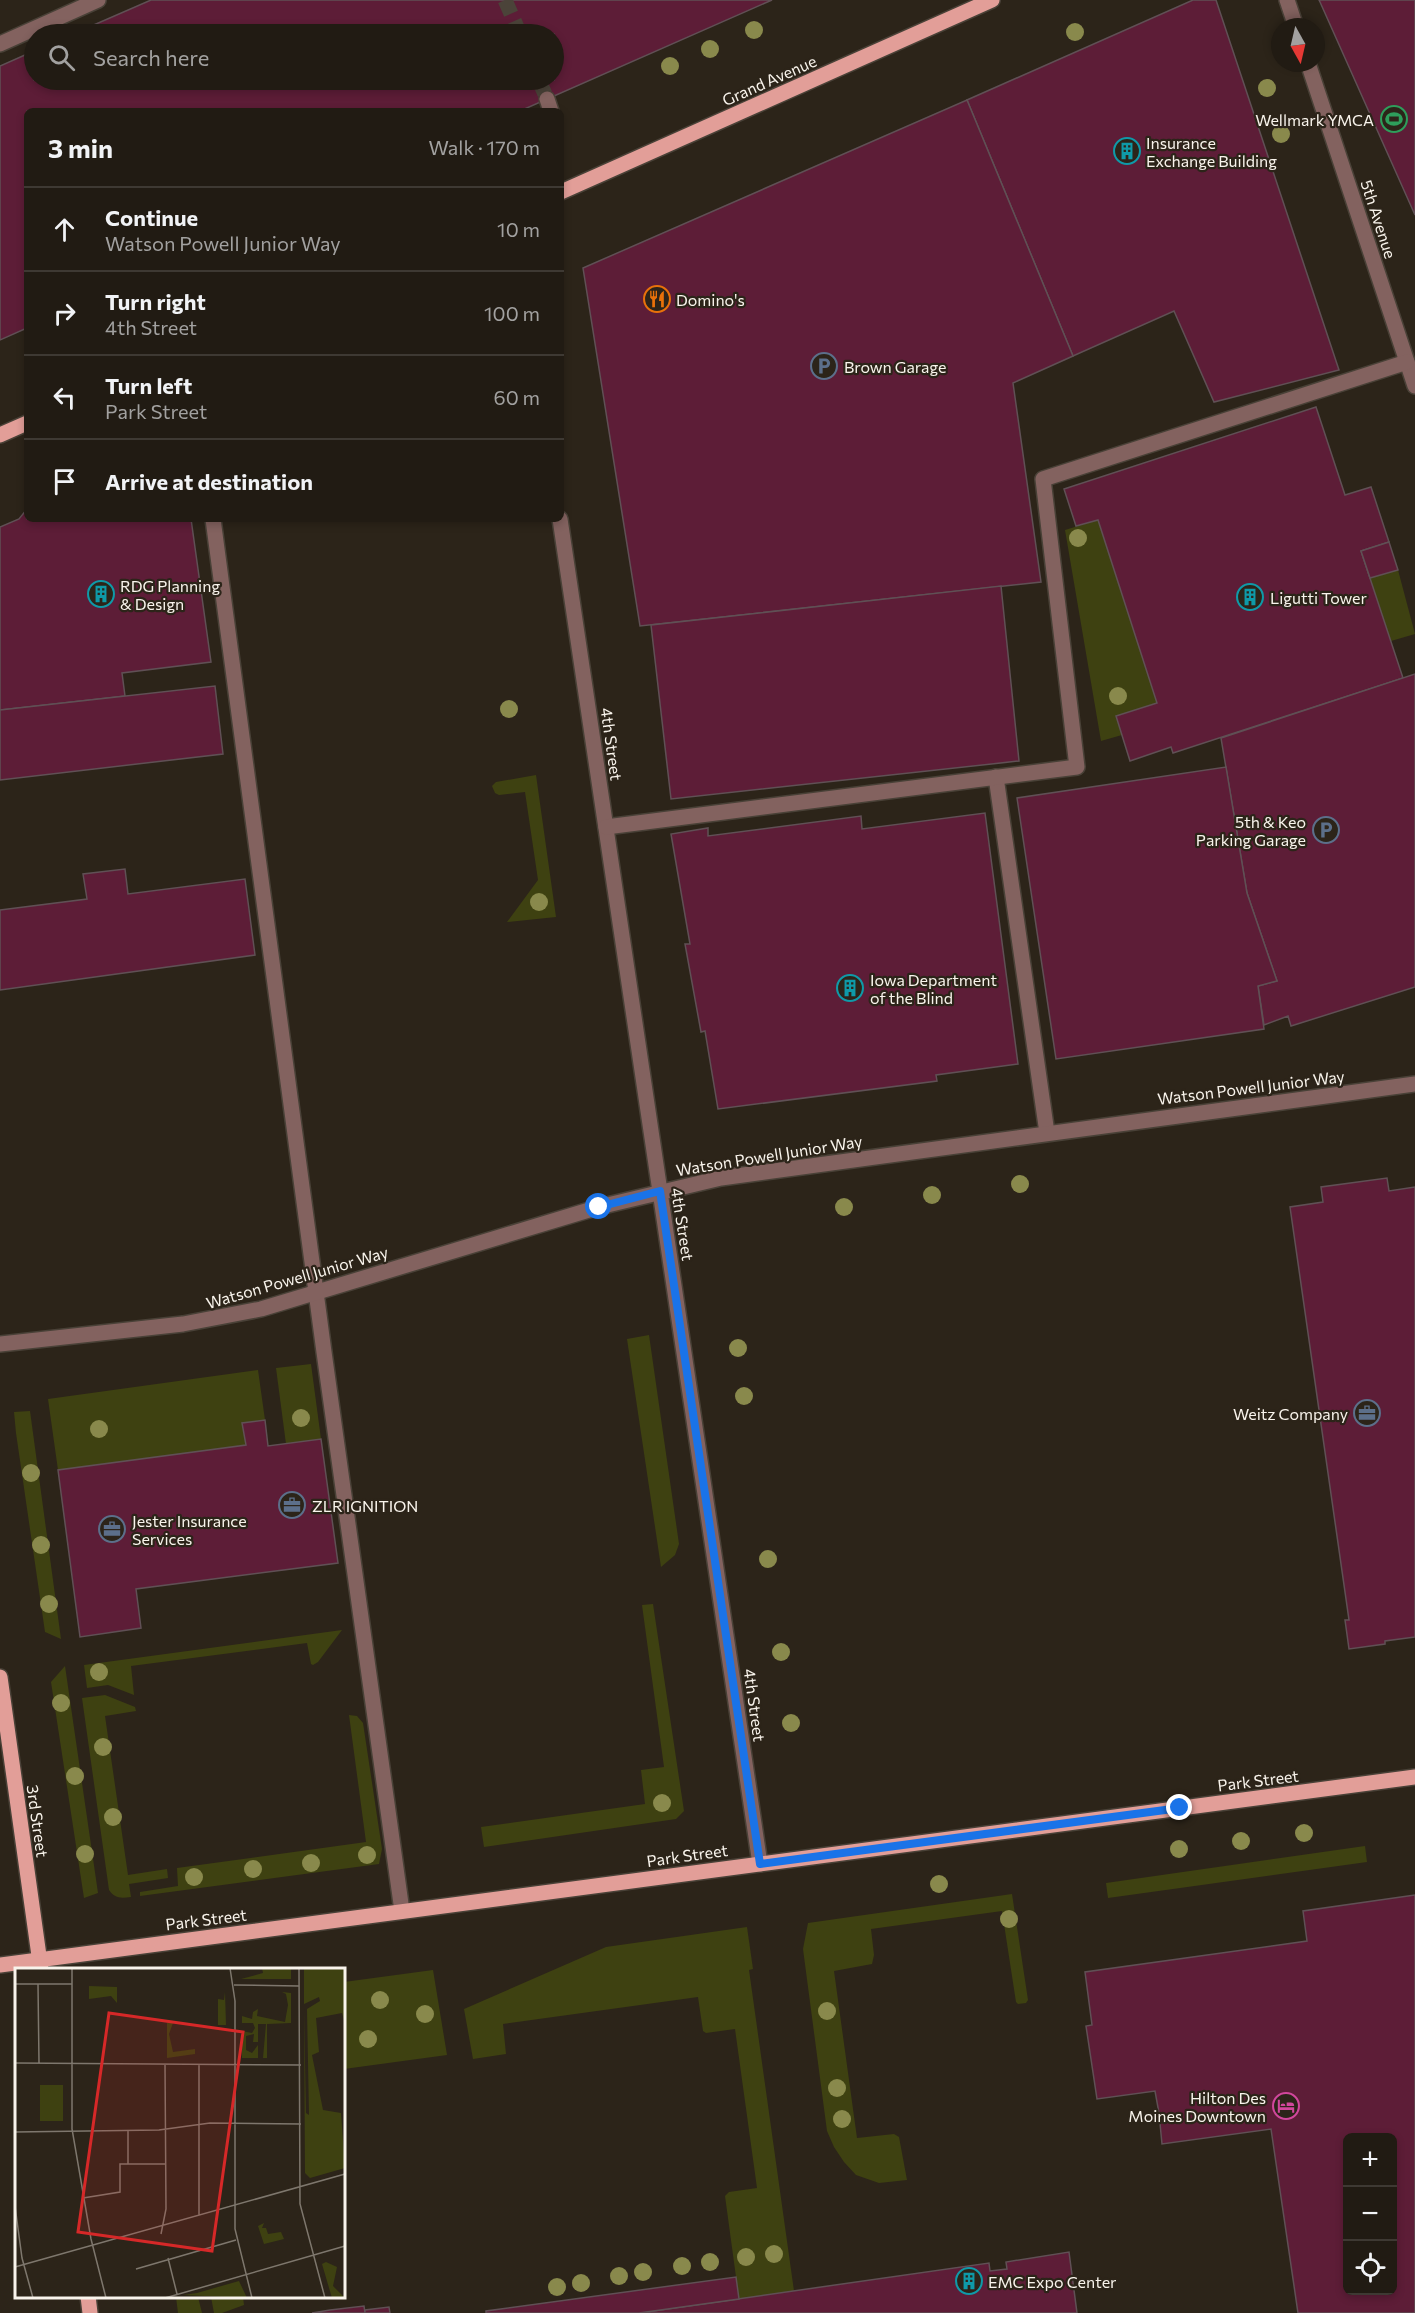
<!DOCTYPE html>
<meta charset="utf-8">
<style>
:root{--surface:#211b13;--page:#2d2821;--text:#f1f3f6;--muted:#a2a1a0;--line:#3e3933}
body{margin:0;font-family:Commissioner,sans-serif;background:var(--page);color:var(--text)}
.controls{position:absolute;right:18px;bottom:18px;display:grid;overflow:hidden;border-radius:9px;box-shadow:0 3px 9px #0003}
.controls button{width:54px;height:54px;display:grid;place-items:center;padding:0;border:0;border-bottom:2px solid var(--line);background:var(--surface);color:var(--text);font:30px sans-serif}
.compass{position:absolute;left:1271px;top:18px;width:54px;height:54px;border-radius:50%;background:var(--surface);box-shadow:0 3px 9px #0003;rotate:172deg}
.stop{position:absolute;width:18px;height:18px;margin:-14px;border:4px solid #1a73e8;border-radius:50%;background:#fff}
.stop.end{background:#1a73e8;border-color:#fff;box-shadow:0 2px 6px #0008}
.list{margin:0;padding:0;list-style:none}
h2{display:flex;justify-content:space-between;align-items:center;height:78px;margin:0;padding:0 24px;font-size:26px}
h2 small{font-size:20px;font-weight:400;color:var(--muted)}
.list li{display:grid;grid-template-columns:39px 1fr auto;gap:18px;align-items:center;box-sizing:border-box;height:84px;padding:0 24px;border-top:2px solid var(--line)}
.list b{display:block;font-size:22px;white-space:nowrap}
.list p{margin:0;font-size:20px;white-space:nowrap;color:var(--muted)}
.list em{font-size:20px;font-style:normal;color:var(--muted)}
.icon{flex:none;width:33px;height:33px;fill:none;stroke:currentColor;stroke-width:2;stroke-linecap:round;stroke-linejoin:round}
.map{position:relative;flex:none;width:1415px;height:2313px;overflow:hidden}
.search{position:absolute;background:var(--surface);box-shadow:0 3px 9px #0003;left:24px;top:24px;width:540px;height:66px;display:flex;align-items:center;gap:15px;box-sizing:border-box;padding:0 21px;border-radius:33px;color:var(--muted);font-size:22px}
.panel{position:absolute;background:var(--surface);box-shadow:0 3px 9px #0003;left:24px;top:108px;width:540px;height:414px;border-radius:9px}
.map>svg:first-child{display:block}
.green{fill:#3e4111}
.building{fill:#5d1d37;stroke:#605055;stroke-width:1.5;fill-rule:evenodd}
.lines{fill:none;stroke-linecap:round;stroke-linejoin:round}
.minor-tunnel{stroke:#4b4339;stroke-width:15;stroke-dasharray:15 8;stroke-linecap:butt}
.minor-casing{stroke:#494137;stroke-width:18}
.major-casing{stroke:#494137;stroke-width:18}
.minor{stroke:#83625f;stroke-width:15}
.major{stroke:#e29e98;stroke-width:15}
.tree{fill:#89894c}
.route{stroke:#1a73e8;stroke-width:8}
.labels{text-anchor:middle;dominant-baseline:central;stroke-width:4.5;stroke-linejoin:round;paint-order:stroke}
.street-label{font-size:16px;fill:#f9f4ec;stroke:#2c2419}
.poi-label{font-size:16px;fill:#f9f4ec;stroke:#2c2419;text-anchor:start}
.inset-road{fill:none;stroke:#7e776d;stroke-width:1.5}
.view{fill:#d62828;fill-opacity:0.15;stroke:#d62828;stroke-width:3}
.inset-edge{fill:none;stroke:#f9f4ec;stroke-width:3}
</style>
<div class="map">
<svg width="1415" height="2313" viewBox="0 0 1415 2313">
<rect width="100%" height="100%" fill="#2c2419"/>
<g class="green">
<path d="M1098,520L1157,703L1116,716L1122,735L1101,741L1065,530Z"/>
<path d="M1398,570L1415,634L1391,641L1370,578Z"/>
<path d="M536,775L556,917L507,922L538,880L525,792L499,795L495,793L492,786L496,782Z"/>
<path d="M649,1335L679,1544L675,1555L661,1567L627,1339Z"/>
<path d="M311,1364L321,1439L286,1444L276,1368Z"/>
<path d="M258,1370L265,1420L242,1423L246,1445L58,1470L48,1399Z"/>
<path d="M30,1411L61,1639L45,1632L16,1433L14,1412Z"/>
<path d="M653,1604L684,1811L676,1819L484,1847L481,1827L645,1804L641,1770L664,1767L642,1605Z"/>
<path d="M342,1630L318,1662L313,1665L311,1664L307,1643L131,1666L134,1695L108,1685L87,1688L84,1665Z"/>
<path d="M65,1666L98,1893L84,1898L51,1682Z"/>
<path d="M105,1695L135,1707L136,1711L105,1716L128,1875L167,1869L168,1878L129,1884L131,1897C121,1898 115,1899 109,1890L82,1698Z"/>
<path d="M349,1715L357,1716L363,1723L382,1849L379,1864L140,1896V1892L178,1886L177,1868L366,1842Z"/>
<path d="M1365,1846L1367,1862L1108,1898L1106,1883Z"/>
<path d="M1012,1894L1028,2000L1026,2003L1018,2004L1016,2002L1002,1911L871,1929L874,1955L872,1964L834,1971L857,2138L894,2134L899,2137L907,2180L879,2183L856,2175L844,2162L834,2147L827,2131L803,1949L808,1923Z"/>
<path d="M747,1927L753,1969L749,1970L794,2291L739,2299L725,2196L729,2192L757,2188L735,2029L706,2033L703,2031L698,1997L503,2024L506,2054L473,2059L464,2009L606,1947Z"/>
<path d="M433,1970L447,2055L344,2069V1982Z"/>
<path d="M176,2297H198L202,2313H178Z"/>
<path d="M211,2297H243L244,2305L222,2313H214Z"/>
</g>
<g class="building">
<path d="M151,0H772L520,111H27V328L0,340V66L34,51V80H554V34H73Z"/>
<path d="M1193,0H1216L1339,370L1214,402L1174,311L1073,356L967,100Z"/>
<path d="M1319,0H1415V215L1320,2Z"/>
<path d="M967,100L1073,356L1013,383L1041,582L640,626L583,268Z"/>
<path d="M1316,407L1345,495L1371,487L1389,542L1361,551L1403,678L1173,753L1171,747L1130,761L1116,716L1157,703L1098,520L1076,526L1064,489Z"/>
<path d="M27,509V519H191L211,662L122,673L125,696L0,710V527L19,519Z"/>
<path d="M1389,542L1398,570L1370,578L1361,551Z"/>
<path d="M1001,586L1019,761L671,799L651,625Z"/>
<path d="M1415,674V987L1291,1026L1288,1016L1264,1025L1258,986L1277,981L1247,893L1221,738Z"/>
<path d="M215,686L223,754L0,780V710Z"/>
<path d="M1226,767L1247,893L1277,981L1258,986L1264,1029L1056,1059L1017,798Z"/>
<path d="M985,813L1018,1064L936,1075L937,1081L718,1109L705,1031L701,1032L685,944H690L671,834L708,828V836L861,816L862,829Z"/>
<path d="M125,869L128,894L245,879L255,955L0,990V910L87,899L83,874Z"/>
<path d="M1387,1178L1389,1191L1415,1187V1637L1385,1641V1644L1349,1649L1345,1620H1349L1290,1207L1323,1202L1321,1187Z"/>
<path d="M265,1420L268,1446L321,1439L338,1563L136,1589L141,1628L80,1637L58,1470L246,1445L242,1423Z"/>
<path d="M1415,1895V2313H1298L1271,2129L1162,2144L1159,2113L1155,2091L1097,2099L1086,2026L1092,2025L1085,1972L1307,1941L1303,1911ZM1348,2138H1392V2290H1348Z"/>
<path d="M1069,2252L1077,2313H639L989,2263L990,2271L1007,2269L1006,2262Z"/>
<path d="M736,2277L739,2299L639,2313H486V2311Z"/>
<path d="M364,2306L365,2313H312L330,2310Z"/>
<path d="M389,2307L390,2313H365V2310Z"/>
</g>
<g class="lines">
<g class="minor-tunnel">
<path d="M505,0L520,34"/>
<path d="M539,80L547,99"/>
</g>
<defs>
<g id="minor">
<path d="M1287,0L1296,27"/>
<path d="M0,44L98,0"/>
<path d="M1308,63L1415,386"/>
<path d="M547,99L551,111"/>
<path d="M213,519L324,1352L402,1911"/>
<path d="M560,519L760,1864"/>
<path d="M996,777L1047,1133"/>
<path d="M606,827L1077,767L1043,479L1407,362"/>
<path d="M0,1344L183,1324L261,1309L599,1207L721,1178L1415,1084"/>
</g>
<g id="major">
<path d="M561,192L992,0"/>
<path d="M0,435L27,423"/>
<path d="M0,1677L41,1970"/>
<path d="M0,1965L1415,1777"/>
<path d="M88,2296L90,2313"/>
</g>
</defs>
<use href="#minor" class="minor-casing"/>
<use href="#major" class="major-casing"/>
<use href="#minor" class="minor"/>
<use href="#major" class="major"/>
</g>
<g class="tree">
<circle cx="754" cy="30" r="9"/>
<circle cx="1075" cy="32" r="9"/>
<circle cx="710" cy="49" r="9"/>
<circle cx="670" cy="66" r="9"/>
<circle cx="1267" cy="88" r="9"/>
<circle cx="1281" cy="134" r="9"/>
<circle cx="1078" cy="538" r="9"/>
<circle cx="1118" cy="696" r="9"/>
<circle cx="509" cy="709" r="9"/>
<circle cx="539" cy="902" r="9"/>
<circle cx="1020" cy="1184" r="9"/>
<circle cx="932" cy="1195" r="9"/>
<circle cx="844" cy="1207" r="9"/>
<circle cx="738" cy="1348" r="9"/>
<circle cx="744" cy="1396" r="9"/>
<circle cx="301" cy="1418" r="9"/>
<circle cx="99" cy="1429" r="9"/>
<circle cx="31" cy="1473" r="9"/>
<circle cx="41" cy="1545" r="9"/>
<circle cx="768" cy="1559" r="9"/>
<circle cx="49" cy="1604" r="9"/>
<circle cx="781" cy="1652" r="9"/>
<circle cx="99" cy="1672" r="9"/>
<circle cx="61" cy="1703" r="9"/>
<circle cx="791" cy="1723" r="9"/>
<circle cx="103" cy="1747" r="9"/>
<circle cx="75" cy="1776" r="9"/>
<circle cx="662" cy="1803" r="9"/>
<circle cx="113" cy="1817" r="9"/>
<circle cx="1304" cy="1833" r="9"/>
<circle cx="1241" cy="1841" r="9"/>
<circle cx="1179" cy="1849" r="9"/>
<circle cx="85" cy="1854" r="9"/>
<circle cx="367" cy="1855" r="9"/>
<circle cx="311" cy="1863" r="9"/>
<circle cx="253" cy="1869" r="9"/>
<circle cx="194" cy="1877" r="9"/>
<circle cx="939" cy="1884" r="9"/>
<circle cx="1009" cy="1919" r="9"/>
<circle cx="380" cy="2000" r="9"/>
<circle cx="827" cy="2011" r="9"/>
<circle cx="425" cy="2014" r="9"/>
<circle cx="368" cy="2039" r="9"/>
<circle cx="837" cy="2088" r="9"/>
<circle cx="842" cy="2119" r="9"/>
<circle cx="774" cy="2254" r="9"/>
<circle cx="746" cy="2257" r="9"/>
<circle cx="710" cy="2262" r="9"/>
<circle cx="682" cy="2266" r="9"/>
<circle cx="643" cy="2272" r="9"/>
<circle cx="619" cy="2276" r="9"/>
<circle cx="581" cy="2283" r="9"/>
<circle cx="557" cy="2287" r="9"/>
</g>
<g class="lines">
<path class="route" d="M599,1207L660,1191L760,1864L1180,1808"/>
</g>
<defs>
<symbol id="stadium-ring" viewBox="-11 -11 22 22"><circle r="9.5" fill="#2c2419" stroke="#2e9e5b" stroke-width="1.5"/><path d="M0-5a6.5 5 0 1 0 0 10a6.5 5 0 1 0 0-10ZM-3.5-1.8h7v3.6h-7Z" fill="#2e9e5b"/></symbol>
<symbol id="building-ring" viewBox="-11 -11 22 22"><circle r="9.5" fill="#2c2419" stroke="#0f9aa8" stroke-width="1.5"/><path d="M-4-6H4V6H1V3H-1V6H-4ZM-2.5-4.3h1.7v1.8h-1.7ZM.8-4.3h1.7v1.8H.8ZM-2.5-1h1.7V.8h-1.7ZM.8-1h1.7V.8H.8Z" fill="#0f9aa8"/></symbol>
<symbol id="restaurant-ring" viewBox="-11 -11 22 22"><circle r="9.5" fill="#2c2419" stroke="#e8710a" stroke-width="1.5"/><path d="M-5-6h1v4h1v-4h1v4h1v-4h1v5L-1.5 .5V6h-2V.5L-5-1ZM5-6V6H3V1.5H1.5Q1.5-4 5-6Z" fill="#e8710a"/></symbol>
<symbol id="parking-ring" viewBox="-11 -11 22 22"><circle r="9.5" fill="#2c2419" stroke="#5c6f8a" stroke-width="1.5"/><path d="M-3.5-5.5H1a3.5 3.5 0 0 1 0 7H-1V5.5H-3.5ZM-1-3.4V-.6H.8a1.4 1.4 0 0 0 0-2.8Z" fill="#5c6f8a"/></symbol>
<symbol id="office-ring" viewBox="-11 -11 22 22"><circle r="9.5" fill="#2c2419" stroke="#5c6f8a" stroke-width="1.5"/><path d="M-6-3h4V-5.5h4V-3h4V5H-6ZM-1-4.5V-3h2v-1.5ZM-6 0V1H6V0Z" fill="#5c6f8a"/></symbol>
<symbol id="hotel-ring" viewBox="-11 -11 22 22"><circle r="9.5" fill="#2c2419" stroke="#d1479c" stroke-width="1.5"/><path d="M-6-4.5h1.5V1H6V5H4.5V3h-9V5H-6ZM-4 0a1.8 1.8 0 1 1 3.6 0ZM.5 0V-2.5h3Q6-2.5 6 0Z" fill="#d1479c"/></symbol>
</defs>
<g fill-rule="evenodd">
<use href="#stadium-ring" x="1379" y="104" width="30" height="30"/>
<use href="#building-ring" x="1112" y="136" width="30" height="30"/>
<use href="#restaurant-ring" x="642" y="284" width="30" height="30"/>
<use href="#parking-ring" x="809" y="351" width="30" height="30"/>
<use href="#building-ring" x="86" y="579" width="30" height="30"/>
<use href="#building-ring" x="1235" y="582" width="30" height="30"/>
<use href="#parking-ring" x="1311" y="815" width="30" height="30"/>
<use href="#building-ring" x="835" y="973" width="30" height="30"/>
<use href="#office-ring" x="1352" y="1398" width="30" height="30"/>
<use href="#office-ring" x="277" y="1490" width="30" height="30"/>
<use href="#office-ring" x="97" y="1514" width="30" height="30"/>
<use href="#hotel-ring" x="1271" y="2091" width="30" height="30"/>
<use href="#building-ring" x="954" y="2266" width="30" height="30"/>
</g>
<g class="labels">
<g class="street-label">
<text transform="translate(769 80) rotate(-24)">Grand Avenue</text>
<text transform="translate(1379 219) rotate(72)">5th Avenue</text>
<text transform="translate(612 744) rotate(82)">4th Street</text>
<text transform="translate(1251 1087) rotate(-7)">Watson Powell Junior Way</text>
<text transform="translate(769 1155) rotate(-9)">Watson Powell Junior Way</text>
<text transform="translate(683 1224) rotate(81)">4th Street</text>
<text transform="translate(297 1277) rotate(-16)">Watson Powell Junior Way</text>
<text transform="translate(755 1705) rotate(82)">4th Street</text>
<text transform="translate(1258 1780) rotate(-7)">Park Street</text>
<text transform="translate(38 1821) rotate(82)">3rd Street</text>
<text transform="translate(687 1855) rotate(-8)">Park Street</text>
<text transform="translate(206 1919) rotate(-7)">Park Street</text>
</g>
<g class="poi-label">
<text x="1374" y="119" text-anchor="end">Wellmark YMCA</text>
<text x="1146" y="142">Insurance<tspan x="1146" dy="18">Exchange Building</tspan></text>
<text x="676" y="299">Domino's</text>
<text x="844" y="366">Brown Garage</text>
<text x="120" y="585">RDG Planning<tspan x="120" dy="18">&amp; Design</tspan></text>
<text x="1270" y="597">Ligutti Tower</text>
<text x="1306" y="821" text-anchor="end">5th &amp; Keo<tspan x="1306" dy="18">Parking Garage</tspan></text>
<text x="870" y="979">Iowa Department<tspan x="870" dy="18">of the Blind</tspan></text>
<text x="1348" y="1413" text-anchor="end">Weitz Company</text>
<text x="312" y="1505">ZLR IGNITION</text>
<text x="132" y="1520">Jester Insurance<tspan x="132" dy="18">Services</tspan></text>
<text x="1266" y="2097" text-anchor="end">Hilton Des<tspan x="1266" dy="18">Moines Downtown</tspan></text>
<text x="988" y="2281">EMC Expo Center</text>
</g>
</g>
<g transform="translate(15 1968)">
<rect width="330" height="330" fill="#2c2419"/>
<path d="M247,0H276V11H226L248,5ZM289,0H330V55L327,45L301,50L304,84L297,87L308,142L326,145L330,200L295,210L290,205L289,41L291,145L294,147L292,41L305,33L304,29L289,36ZM74,18L102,19V35L96,28L74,31ZM210,24L211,57H203V31L209,32ZM267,24L276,25V55L252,56V90H248L251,56H243V74H238L239,66L231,68V82L237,85L243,77V90H227V63L237,65L240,60L238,55H227V48L237,51L238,44L243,41L242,48L270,54L273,37L271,26ZM152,55H158L154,66L158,84L180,81V86L152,90ZM25,117H48V153H25ZM249,255L247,260H251L253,266L266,264L269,271L249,276L243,258ZM311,294L322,299L318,318L330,330H317L307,296ZM224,313L232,330L168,327L182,325Z" fill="#3e4111"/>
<path class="inset-road" d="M57,0V161L76,271L91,330M215,0L220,33V261L237,330M284,0L285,236L310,330M0,16H57M23,16L24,95M219,17L284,18M0,95L286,97M113,162V196M0,164L144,162L195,155L286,156M68,230L105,224V196H151M0,238L7,290L18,330M184,247V96M146,266L151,241L150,96M153,290L162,326M0,299L330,206M121,301L221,272M150,330L330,278"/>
<path class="view" d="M94,45L228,64L197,283L63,264Z"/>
<rect width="330" height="330" class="inset-edge"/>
</g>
</svg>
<div class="controls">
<button>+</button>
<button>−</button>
<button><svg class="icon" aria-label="locate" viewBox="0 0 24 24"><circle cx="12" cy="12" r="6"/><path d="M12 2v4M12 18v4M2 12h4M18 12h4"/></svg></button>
</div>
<svg class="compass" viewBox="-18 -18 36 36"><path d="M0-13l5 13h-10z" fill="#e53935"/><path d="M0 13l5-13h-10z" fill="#a2a1a0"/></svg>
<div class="stop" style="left:599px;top:1207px"></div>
<div class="stop end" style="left:1180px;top:1808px"></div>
<div class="search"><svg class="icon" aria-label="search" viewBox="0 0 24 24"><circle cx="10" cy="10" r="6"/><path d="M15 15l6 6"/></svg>Search here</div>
<section class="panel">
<h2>3 min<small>Walk · 170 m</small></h2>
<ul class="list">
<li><svg class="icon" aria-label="ahead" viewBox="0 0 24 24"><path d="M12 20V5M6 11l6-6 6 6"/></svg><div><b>Continue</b><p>Watson Powell Junior Way</p></div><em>10 m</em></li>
<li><svg class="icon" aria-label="right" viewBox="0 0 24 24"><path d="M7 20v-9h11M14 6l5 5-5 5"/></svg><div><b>Turn right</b><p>4th Street</p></div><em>100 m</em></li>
<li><svg class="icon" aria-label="left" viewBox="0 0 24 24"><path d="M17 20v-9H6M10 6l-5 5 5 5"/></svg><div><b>Turn left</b><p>Park Street</p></div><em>60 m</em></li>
<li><svg class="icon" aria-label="arrive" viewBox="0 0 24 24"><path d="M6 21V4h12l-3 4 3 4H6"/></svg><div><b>Arrive at destination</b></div></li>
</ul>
</section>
</div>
